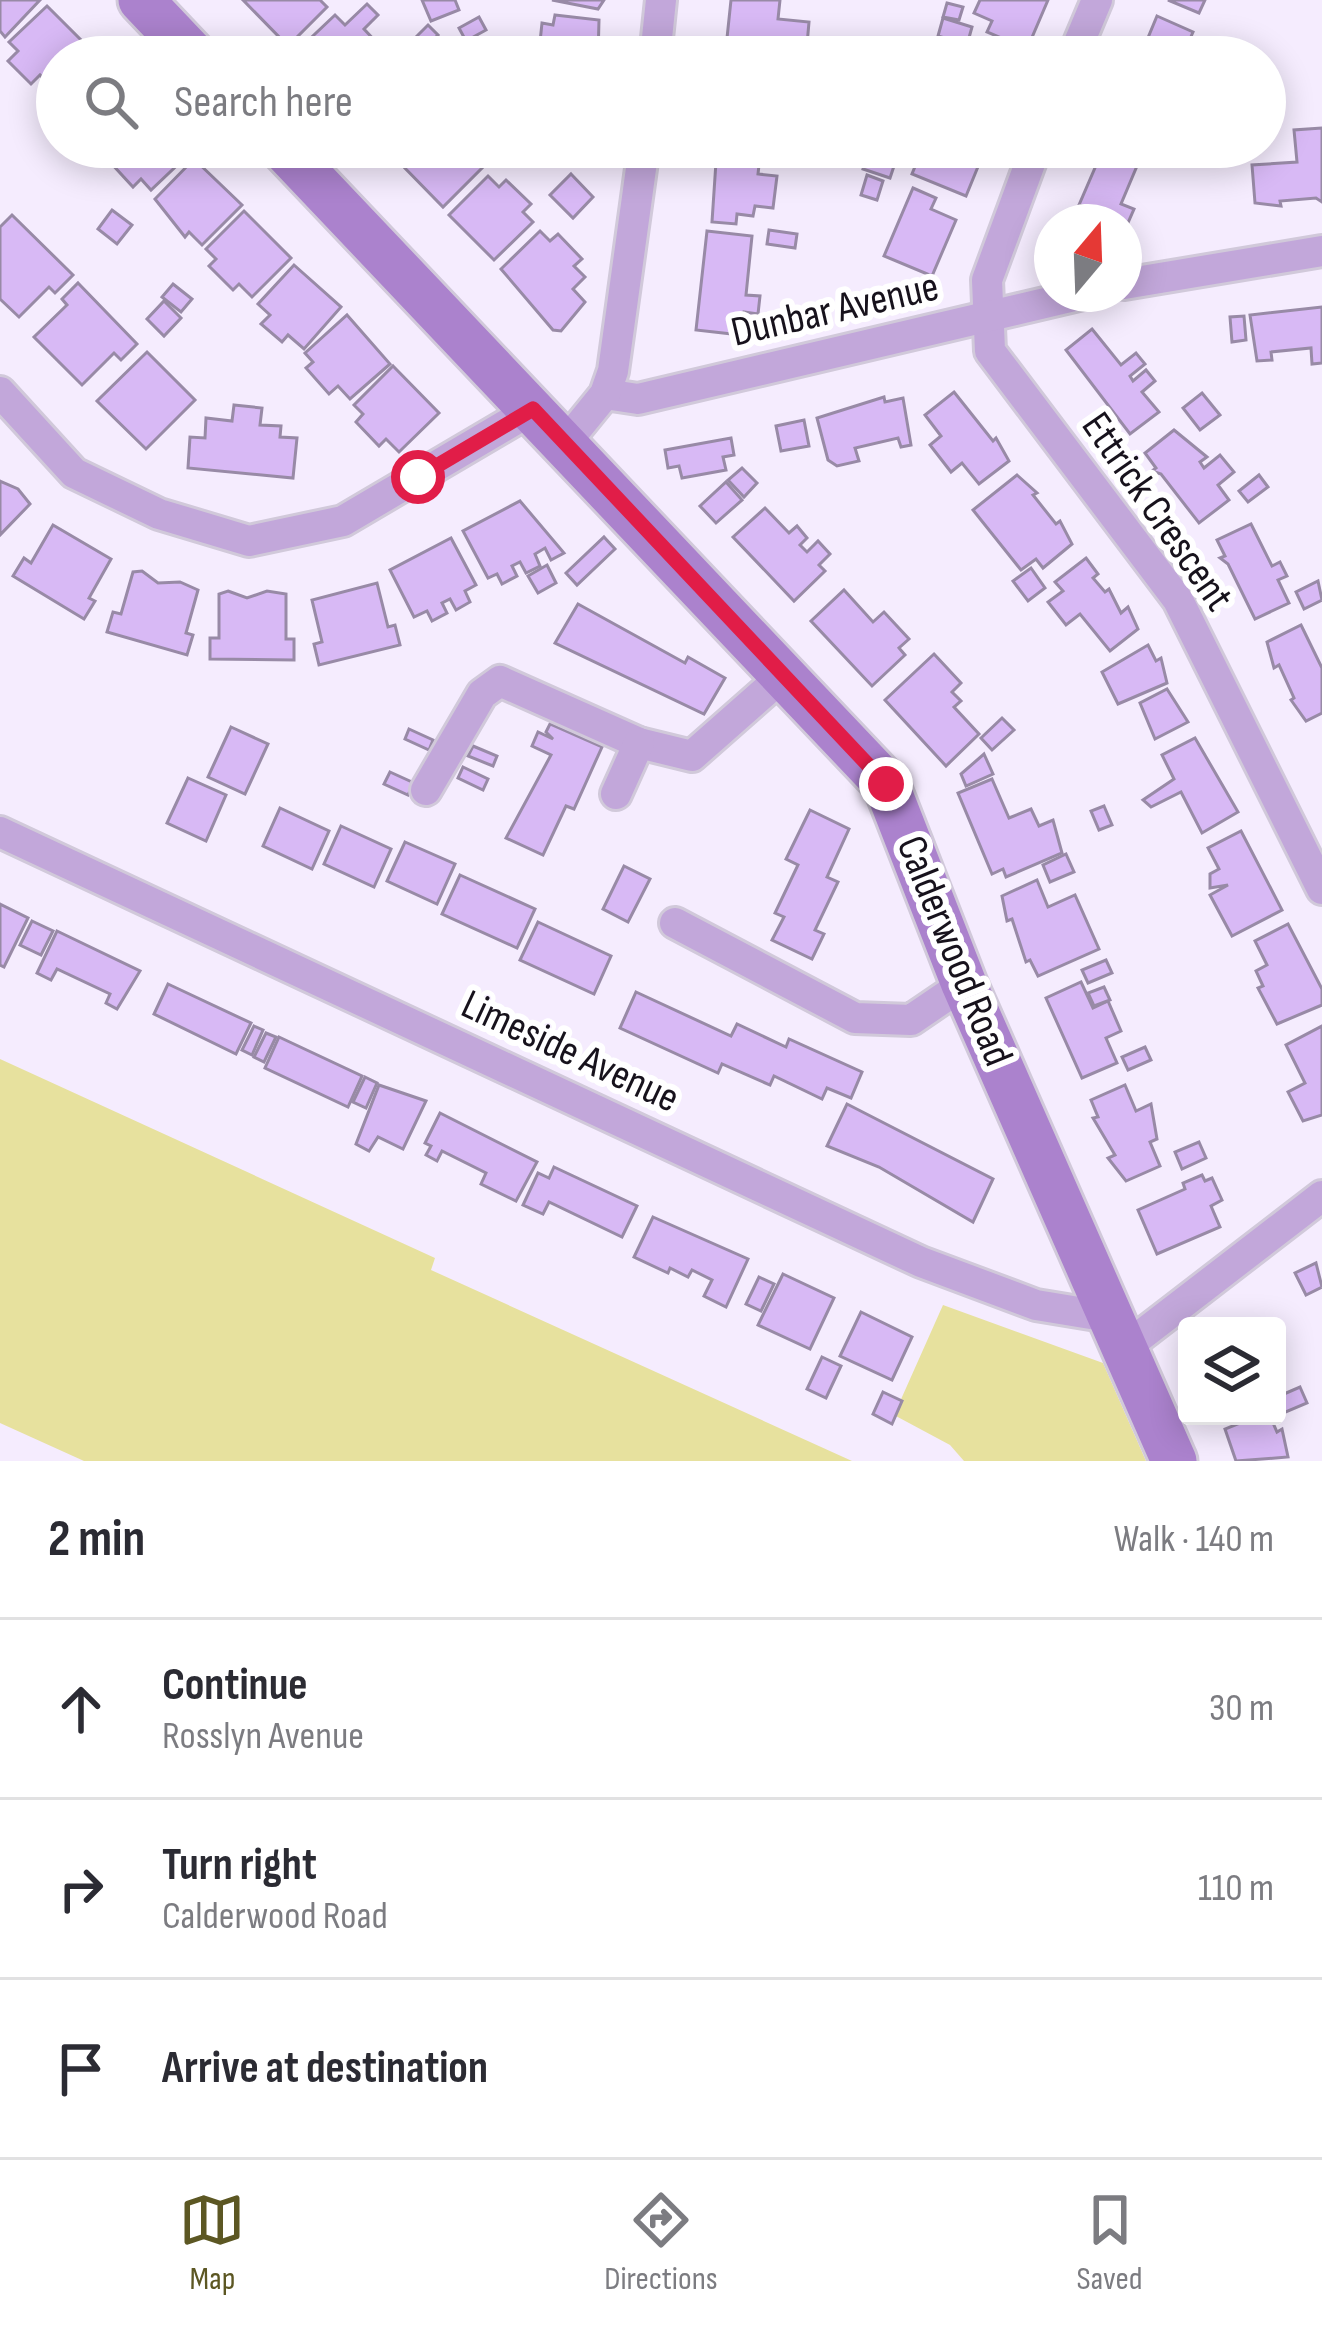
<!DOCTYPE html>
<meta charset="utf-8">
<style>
:root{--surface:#fff;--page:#f7f7f7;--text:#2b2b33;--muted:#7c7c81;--line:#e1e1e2;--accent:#5c5723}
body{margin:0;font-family:"Sofia Sans Condensed",sans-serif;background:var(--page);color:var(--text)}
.controls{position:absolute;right:36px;bottom:36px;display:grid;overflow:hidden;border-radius:12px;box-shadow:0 6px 30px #0003}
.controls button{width:108px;height:108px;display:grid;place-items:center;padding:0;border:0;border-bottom:3px solid var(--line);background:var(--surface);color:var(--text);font:60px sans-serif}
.compass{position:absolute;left:1034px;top:204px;width:108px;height:108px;border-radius:50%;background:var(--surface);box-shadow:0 6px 30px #0003;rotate:19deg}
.stop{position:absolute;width:36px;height:36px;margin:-27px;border:9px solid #e11d48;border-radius:50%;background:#fff}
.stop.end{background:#e11d48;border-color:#fff;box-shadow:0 3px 12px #0008}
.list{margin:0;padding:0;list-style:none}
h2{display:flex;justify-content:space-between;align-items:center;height:156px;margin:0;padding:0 48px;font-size:51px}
h2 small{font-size:39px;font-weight:400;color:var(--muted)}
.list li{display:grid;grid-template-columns:78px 1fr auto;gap:36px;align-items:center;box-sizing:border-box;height:180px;padding:0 48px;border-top:3px solid var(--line)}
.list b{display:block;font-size:45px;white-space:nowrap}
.list p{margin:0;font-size:39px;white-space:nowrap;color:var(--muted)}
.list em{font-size:39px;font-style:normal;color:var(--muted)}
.icon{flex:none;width:66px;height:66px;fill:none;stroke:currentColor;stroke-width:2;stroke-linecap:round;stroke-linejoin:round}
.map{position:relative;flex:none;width:1322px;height:1461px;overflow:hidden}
.search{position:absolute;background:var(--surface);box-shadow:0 6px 30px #0003;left:36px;right:36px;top:36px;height:132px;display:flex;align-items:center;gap:30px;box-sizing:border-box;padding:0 42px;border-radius:66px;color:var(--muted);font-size:45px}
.sheet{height:696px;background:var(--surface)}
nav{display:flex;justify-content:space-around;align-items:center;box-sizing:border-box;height:168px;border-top:3px solid var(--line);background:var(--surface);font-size:33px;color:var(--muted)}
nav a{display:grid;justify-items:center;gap:6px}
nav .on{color:var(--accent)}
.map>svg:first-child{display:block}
.green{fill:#e7e19e}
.building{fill:#d8b9f5;stroke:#988aa6;stroke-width:3}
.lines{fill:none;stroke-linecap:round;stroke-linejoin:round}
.street-casing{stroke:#d1c9da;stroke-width:36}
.secondary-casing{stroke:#d1c9da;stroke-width:51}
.street{stroke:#c2a7da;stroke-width:30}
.secondary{stroke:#ab82cd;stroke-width:45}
.route{stroke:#e11d48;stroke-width:15}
.labels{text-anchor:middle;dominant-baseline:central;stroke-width:12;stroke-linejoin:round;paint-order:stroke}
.street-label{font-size:42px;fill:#17121c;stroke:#fff}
</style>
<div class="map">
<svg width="1322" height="1461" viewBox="0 0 1322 1461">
<rect width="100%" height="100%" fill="#f5ecfe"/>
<g class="green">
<path d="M0,1059L435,1258L431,1270L852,1461H84L0,1423Z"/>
<path d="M943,1305L1103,1363L1146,1461H964L950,1445L894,1415Z"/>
</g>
<g class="building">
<path d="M0,0H40L5,37L0,31Z"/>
<path d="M243,0H320L327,7L288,46Z"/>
<path d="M422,0H455L459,10L431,21Z"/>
<path d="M552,0H604L598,9Z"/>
<path d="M731,0H780L778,19L809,22L807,45L775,42L774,57H725Z"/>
<path d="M980,0H1048L1027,49L987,32L992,21L974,13Z"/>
<path d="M1168,0H1205L1199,13Z"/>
<path d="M947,3L963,7L959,20L943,17Z"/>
<path d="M367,4L378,15L364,29L377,43L369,50L376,57L295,53L335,15L345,25Z"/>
<path d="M47,6L92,51L85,57H57L53,89L40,75L31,84L8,61L18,51L9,42Z"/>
<path d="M555,15L599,20L598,57H545L547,43L540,42L542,23L553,25Z"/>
<path d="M1157,16L1193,32L1182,57H1140Z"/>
<path d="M479,17L486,30L466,41L459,28Z"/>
<path d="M943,18L972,27L967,45L938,36Z"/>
<path d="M428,25L438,35L422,50L413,40Z"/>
<path d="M976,41L1016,57H969Z"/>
<path d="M1322,128V202L1316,198L1280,201L1281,206L1255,203L1252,165L1297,162L1294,130Z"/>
<path d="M107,147H184L190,153L151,190L141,179L133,187L110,162L116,156Z"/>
<path d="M411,147H476L471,158L482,168L443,207L398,161Z"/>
<path d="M717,147H761L758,174L777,176L773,208L755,206L753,216L737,214L736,224L712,222Z"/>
<path d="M870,147L899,151L890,178L863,169Z"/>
<path d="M923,147L938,152L940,147H986L966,196L912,174Z"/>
<path d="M1104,147H1145L1121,204L1134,209L1127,225L1079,205Z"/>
<path d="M194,159L242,205L202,245L189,232L185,237L155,199Z"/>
<path d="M571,174L593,197L573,218L550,195Z"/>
<path d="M867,175L883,181L877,200L861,195Z"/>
<path d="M488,176L499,187L506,180L531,204L523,212L533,222L494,260L449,215Z"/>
<path d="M913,188L936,198L931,209L956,220L932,276L884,256Z"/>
<path d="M112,210L132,225L117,244L98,229Z"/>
<path d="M244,211L291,258L252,297L239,284L233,290L209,266L216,259L206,249Z"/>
<path d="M12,215L73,275L55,293L49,287L19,317L0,299V227Z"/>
<path d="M769,230L797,234L795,248L767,244Z"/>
<path d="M540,231L550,241L558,234L582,259L574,266L585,277L573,289L585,302L561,331L553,330L501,269Z"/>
<path d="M707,231L752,236L746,295L760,296L758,314L744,312L741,335L696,330Z"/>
<path d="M294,265L341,307L304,349L288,335L282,342L261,324L270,315L258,304Z"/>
<path d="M78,283L137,344L121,360L114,353L82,385L34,337L67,305L62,299Z"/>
<path d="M173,284L192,299L181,312L162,297Z"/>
<path d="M164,301L181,318L164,336L147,319Z"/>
<path d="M1322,307V363L1312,364L1311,348L1271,352L1272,360L1257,361L1250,315Z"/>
<path d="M347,315L390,364L350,399L338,386L329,394L306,368L313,362L305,353Z"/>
<path d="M1244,316L1246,340L1232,342L1230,317Z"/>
<path d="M1092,329L1121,365L1136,353L1145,364L1130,376L1133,381L1146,370L1155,381L1142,392L1159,412L1130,434L1066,350Z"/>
<path d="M147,352L195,400L146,449L97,401Z"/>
<path d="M393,366L439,413L399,452L386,439L379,446L356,422L363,414L354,405Z"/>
<path d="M954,392L993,441L996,438L1009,461L979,484L962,463L951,472L930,445L941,436L925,415Z"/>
<path d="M1202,393L1220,415L1200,430L1183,408Z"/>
<path d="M884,397L885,402L903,398L911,445L901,447L898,438L855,448L859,461L837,466L828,460L817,418Z"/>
<path d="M234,405L262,408L260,425L281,426L280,437L297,438L293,478L188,468L190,437L205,438L206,418L232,421Z"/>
<path d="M804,420L809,446L781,451L776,426Z"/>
<path d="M1174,430L1207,457L1200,462L1204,468L1220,455L1234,472L1218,485L1229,500L1199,523L1161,474L1152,471L1156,468L1145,453Z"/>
<path d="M731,438L734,455L723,457L726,470L682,478L679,466L668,468L665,450Z"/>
<path d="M742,468L757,483L744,497L728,480Z"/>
<path d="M1017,475L1037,493L1033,495L1056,524L1060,521L1072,544L1043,568L1036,559L1021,570L973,510Z"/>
<path d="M1259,475L1268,487L1248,502L1239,491Z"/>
<path d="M0,481L18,489L30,504L0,535Z"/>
<path d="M726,482L742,500L716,523L700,506Z"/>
<path d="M520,501L564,553L551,560L545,548L535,554L540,566L526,573L520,562L512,566L517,576L502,584L497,574L488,578L463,531Z"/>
<path d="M765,508L789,533L797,526L807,538L800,545L807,552L818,541L830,554L819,565L825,571L794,601L733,537Z"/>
<path d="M1251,524L1272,566L1280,562L1287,576L1278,580L1289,603L1255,619L1228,564L1220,558L1225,556L1217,540Z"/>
<path d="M53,525L111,559L89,598L95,601L84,619L13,576L24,558L31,563Z"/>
<path d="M604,537L615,549L577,585L566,573Z"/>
<path d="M451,538L476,585L465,591L470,602L456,610L450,599L442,603L447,613L432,621L427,611L414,617L390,570Z"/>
<path d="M1086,558L1098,574L1093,578L1105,592L1109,589L1121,613L1128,607L1138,629L1110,651L1080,614L1066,625L1048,602L1063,591L1055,582Z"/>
<path d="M547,565L556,583L538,593L528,576Z"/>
<path d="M1031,568L1045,588L1028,601L1013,581Z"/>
<path d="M142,571L158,583L180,582L198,590L186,633L193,635L187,655L107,632L113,612L121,614L133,572Z"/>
<path d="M1318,581L1322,600L1304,609L1296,592Z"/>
<path d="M377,583L388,627L395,625L400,645L319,665L314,644L322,642L312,600Z"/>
<path d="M844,590L873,622L884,612L909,639L899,648L905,655L872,686L811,621Z"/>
<path d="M228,591L247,598L267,591L286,594V639H294V660L210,659V638H219V594Z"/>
<path d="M578,604L685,663L688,657L725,678L704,714L555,643Z"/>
<path d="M1301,625L1322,668V713L1306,721L1291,700L1294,698L1279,665L1274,668L1267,642Z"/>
<path d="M1148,645L1156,661L1161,658L1167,683L1118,704L1102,672Z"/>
<path d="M934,654L961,683L952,692L961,701L954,707L979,734L946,766L885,700Z"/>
<path d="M1167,689L1188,722L1155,739L1140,703Z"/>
<path d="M1002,718L1014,730L992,750L981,738Z"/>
<path d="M550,724L602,747L574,809L566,806L543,855L506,838L551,755L532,746L538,732L553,739L546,732Z"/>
<path d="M231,727L268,744L245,794L208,777Z"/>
<path d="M409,729L433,740L429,750L405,739Z"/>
<path d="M1195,738L1238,812L1202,833L1181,792L1151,807L1143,800L1174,779L1162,755Z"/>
<path d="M473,746L497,756L493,766L468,756Z"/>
<path d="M984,754L993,774L966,786L961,774Z"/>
<path d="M463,767L488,779L483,790L458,778Z"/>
<path d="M390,772L414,783L408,795L384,784Z"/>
<path d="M188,778L226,795L206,841L167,823Z"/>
<path d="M992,779L1009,818L1031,809L1039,826L1053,820L1062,853L1006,877L1003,869L992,874L958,793Z"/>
<path d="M1104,806L1112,825L1099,830L1091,811Z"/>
<path d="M280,808L329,831L312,869L263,846Z"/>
<path d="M810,810L849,829L827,877L838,882L815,930L824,934L812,959L772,940L784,917L775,913L798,865L786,859Z"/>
<path d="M341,826L391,849L374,887L324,864Z"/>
<path d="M1241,831L1282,910L1232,936L1210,895L1228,885L1210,888V874L1219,869L1208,848Z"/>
<path d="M405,842L455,864L437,904L387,881Z"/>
<path d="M1066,854L1074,872L1050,882L1043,865Z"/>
<path d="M624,866L650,879L628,922L603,909Z"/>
<path d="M460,875L535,909L517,948L442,914Z"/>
<path d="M1037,880L1048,907L1075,895L1099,949L1038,976L1030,960L1026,962L1012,919L1007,921L1002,896Z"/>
<path d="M0,904L28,918L4,967L0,965Z"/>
<path d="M32,921L53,931L41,955L20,945Z"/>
<path d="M538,922L611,956L594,994L520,960Z"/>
<path d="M1288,924L1322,989V1005L1277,1024L1258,988L1263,986L1256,971L1267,965L1255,941Z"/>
<path d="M57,931L140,971L117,1009L106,1003L110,994L57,969L51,980L37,973Z"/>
<path d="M1106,960L1112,973L1088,983L1082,970Z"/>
<path d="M1081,982L1093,1008L1108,1001L1121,1031L1106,1038L1117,1063L1082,1078L1046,998Z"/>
<path d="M168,984L251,1023L236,1054L154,1014Z"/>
<path d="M1104,987L1110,1000L1094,1006L1088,993Z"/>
<path d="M636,992L731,1036L737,1024L786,1047L789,1039L862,1072L851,1098L827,1088L822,1099L774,1076L770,1085L722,1064L718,1073L620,1028Z"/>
<path d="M254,1026L263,1030L252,1055L242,1050Z"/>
<path d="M1322,1026V1115L1303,1121L1288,1092L1305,1083L1286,1045Z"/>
<path d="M266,1033L276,1037L264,1062L254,1057Z"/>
<path d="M279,1037L362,1076L348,1107L265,1068Z"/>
<path d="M1145,1047L1151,1060L1128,1070L1122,1057Z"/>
<path d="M365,1077L377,1083L366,1108L353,1102Z"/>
<path d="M379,1085L426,1101L403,1149L378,1137L369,1151L356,1144Z"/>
<path d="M1125,1085L1136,1111L1151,1104L1157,1139L1150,1142L1160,1166L1126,1181L1108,1158L1115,1155L1093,1118L1098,1117L1091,1100Z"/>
<path d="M847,1104L993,1179L973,1222L879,1167L827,1146Z"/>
<path d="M440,1113L537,1162L516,1201L481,1184L486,1173L442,1151L437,1161L426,1155L431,1146L425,1143Z"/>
<path d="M1199,1142L1206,1158L1182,1169L1175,1152Z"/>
<path d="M554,1167L637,1206L622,1237L549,1202L543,1214L523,1205L538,1173L549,1178Z"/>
<path d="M1202,1175L1205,1181L1212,1178L1222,1200L1211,1206L1220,1227L1157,1254L1138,1210L1185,1189L1183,1183Z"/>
<path d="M653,1217L748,1259L726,1307L704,1296L712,1280L692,1270L688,1277L670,1268L668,1273L634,1257Z"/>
<path d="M1316,1263L1322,1287L1306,1295L1295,1273Z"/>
<path d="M783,1274L834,1298L810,1349L758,1325Z"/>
<path d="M759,1277L774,1284L761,1311L746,1304Z"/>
<path d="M861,1312L912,1337L892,1380L840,1356Z"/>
<path d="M822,1357L841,1366L826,1398L807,1389Z"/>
<path d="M1300,1387L1307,1403L1281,1414L1277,1397Z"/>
<path d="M883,1392L902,1401L892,1424L873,1414Z"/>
<path d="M1257,1416H1270L1277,1432L1282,1429L1288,1457L1236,1461L1225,1429Z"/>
</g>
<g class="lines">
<defs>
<g id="street">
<path d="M655,57L661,0"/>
<path d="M1073,57L1097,0"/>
<path d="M1036,147L987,280L990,351L1178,600L1322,889"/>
<path d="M1124,284L1322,251"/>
<path d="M0,392L74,473L159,514L249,541L343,521L533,409"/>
<path d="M605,394L638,399L1083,294"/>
<path d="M566,442L605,394L613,371L644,147"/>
<path d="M426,790L482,694L500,681L639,743L692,756L785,674"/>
<path d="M616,794L639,743"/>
<path d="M0,832L921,1262L1036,1305L1115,1318"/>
<path d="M675,923L855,1018L911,1020L964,984"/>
<path d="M1126,1347L1322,1196"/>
</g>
<g id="secondary">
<path d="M141,0L195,57"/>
<path d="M282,147L886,784L964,984L1174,1461"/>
</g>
</defs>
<use href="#street" class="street-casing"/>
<use href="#secondary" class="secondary-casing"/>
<use href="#street" class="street"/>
<use href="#secondary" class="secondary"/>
</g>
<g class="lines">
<path class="route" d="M418,477L533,409L886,784"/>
</g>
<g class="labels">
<g class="street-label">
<text transform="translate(835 310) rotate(-13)">Dunbar Avenue</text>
<text transform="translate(1157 512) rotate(55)">Ettrick Crescent</text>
<text transform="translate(954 951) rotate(68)">Calderwood Road</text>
<text transform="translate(570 1052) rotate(25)">Limeside Avenue</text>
</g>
</g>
</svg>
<div class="controls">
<button><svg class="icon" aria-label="layers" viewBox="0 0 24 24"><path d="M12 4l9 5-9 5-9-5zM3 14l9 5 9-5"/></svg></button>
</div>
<svg class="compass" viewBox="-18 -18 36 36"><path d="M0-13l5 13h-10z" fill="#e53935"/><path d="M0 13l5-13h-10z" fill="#7c7c81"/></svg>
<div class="stop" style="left:418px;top:477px"></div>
<div class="stop end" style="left:886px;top:784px"></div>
<div class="search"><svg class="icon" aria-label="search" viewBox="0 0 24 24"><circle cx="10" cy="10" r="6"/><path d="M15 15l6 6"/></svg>Search here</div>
</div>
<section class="sheet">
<h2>2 min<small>Walk · 140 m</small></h2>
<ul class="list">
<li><svg class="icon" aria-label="ahead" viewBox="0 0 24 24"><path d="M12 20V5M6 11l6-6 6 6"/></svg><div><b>Continue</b><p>Rosslyn Avenue</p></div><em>30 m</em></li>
<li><svg class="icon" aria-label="right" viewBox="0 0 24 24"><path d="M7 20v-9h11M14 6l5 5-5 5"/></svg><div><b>Turn right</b><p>Calderwood Road</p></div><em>110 m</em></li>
<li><svg class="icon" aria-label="arrive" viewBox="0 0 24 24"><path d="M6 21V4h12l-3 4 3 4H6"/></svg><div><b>Arrive at destination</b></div></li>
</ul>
</section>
<nav>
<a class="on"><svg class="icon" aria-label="map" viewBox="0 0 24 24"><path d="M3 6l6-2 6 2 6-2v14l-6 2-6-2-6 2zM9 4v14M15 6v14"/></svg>Map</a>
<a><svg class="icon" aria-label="directions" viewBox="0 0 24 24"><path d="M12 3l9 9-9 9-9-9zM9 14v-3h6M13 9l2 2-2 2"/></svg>Directions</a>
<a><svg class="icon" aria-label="saved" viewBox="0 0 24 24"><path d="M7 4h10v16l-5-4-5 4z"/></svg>Saved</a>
</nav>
